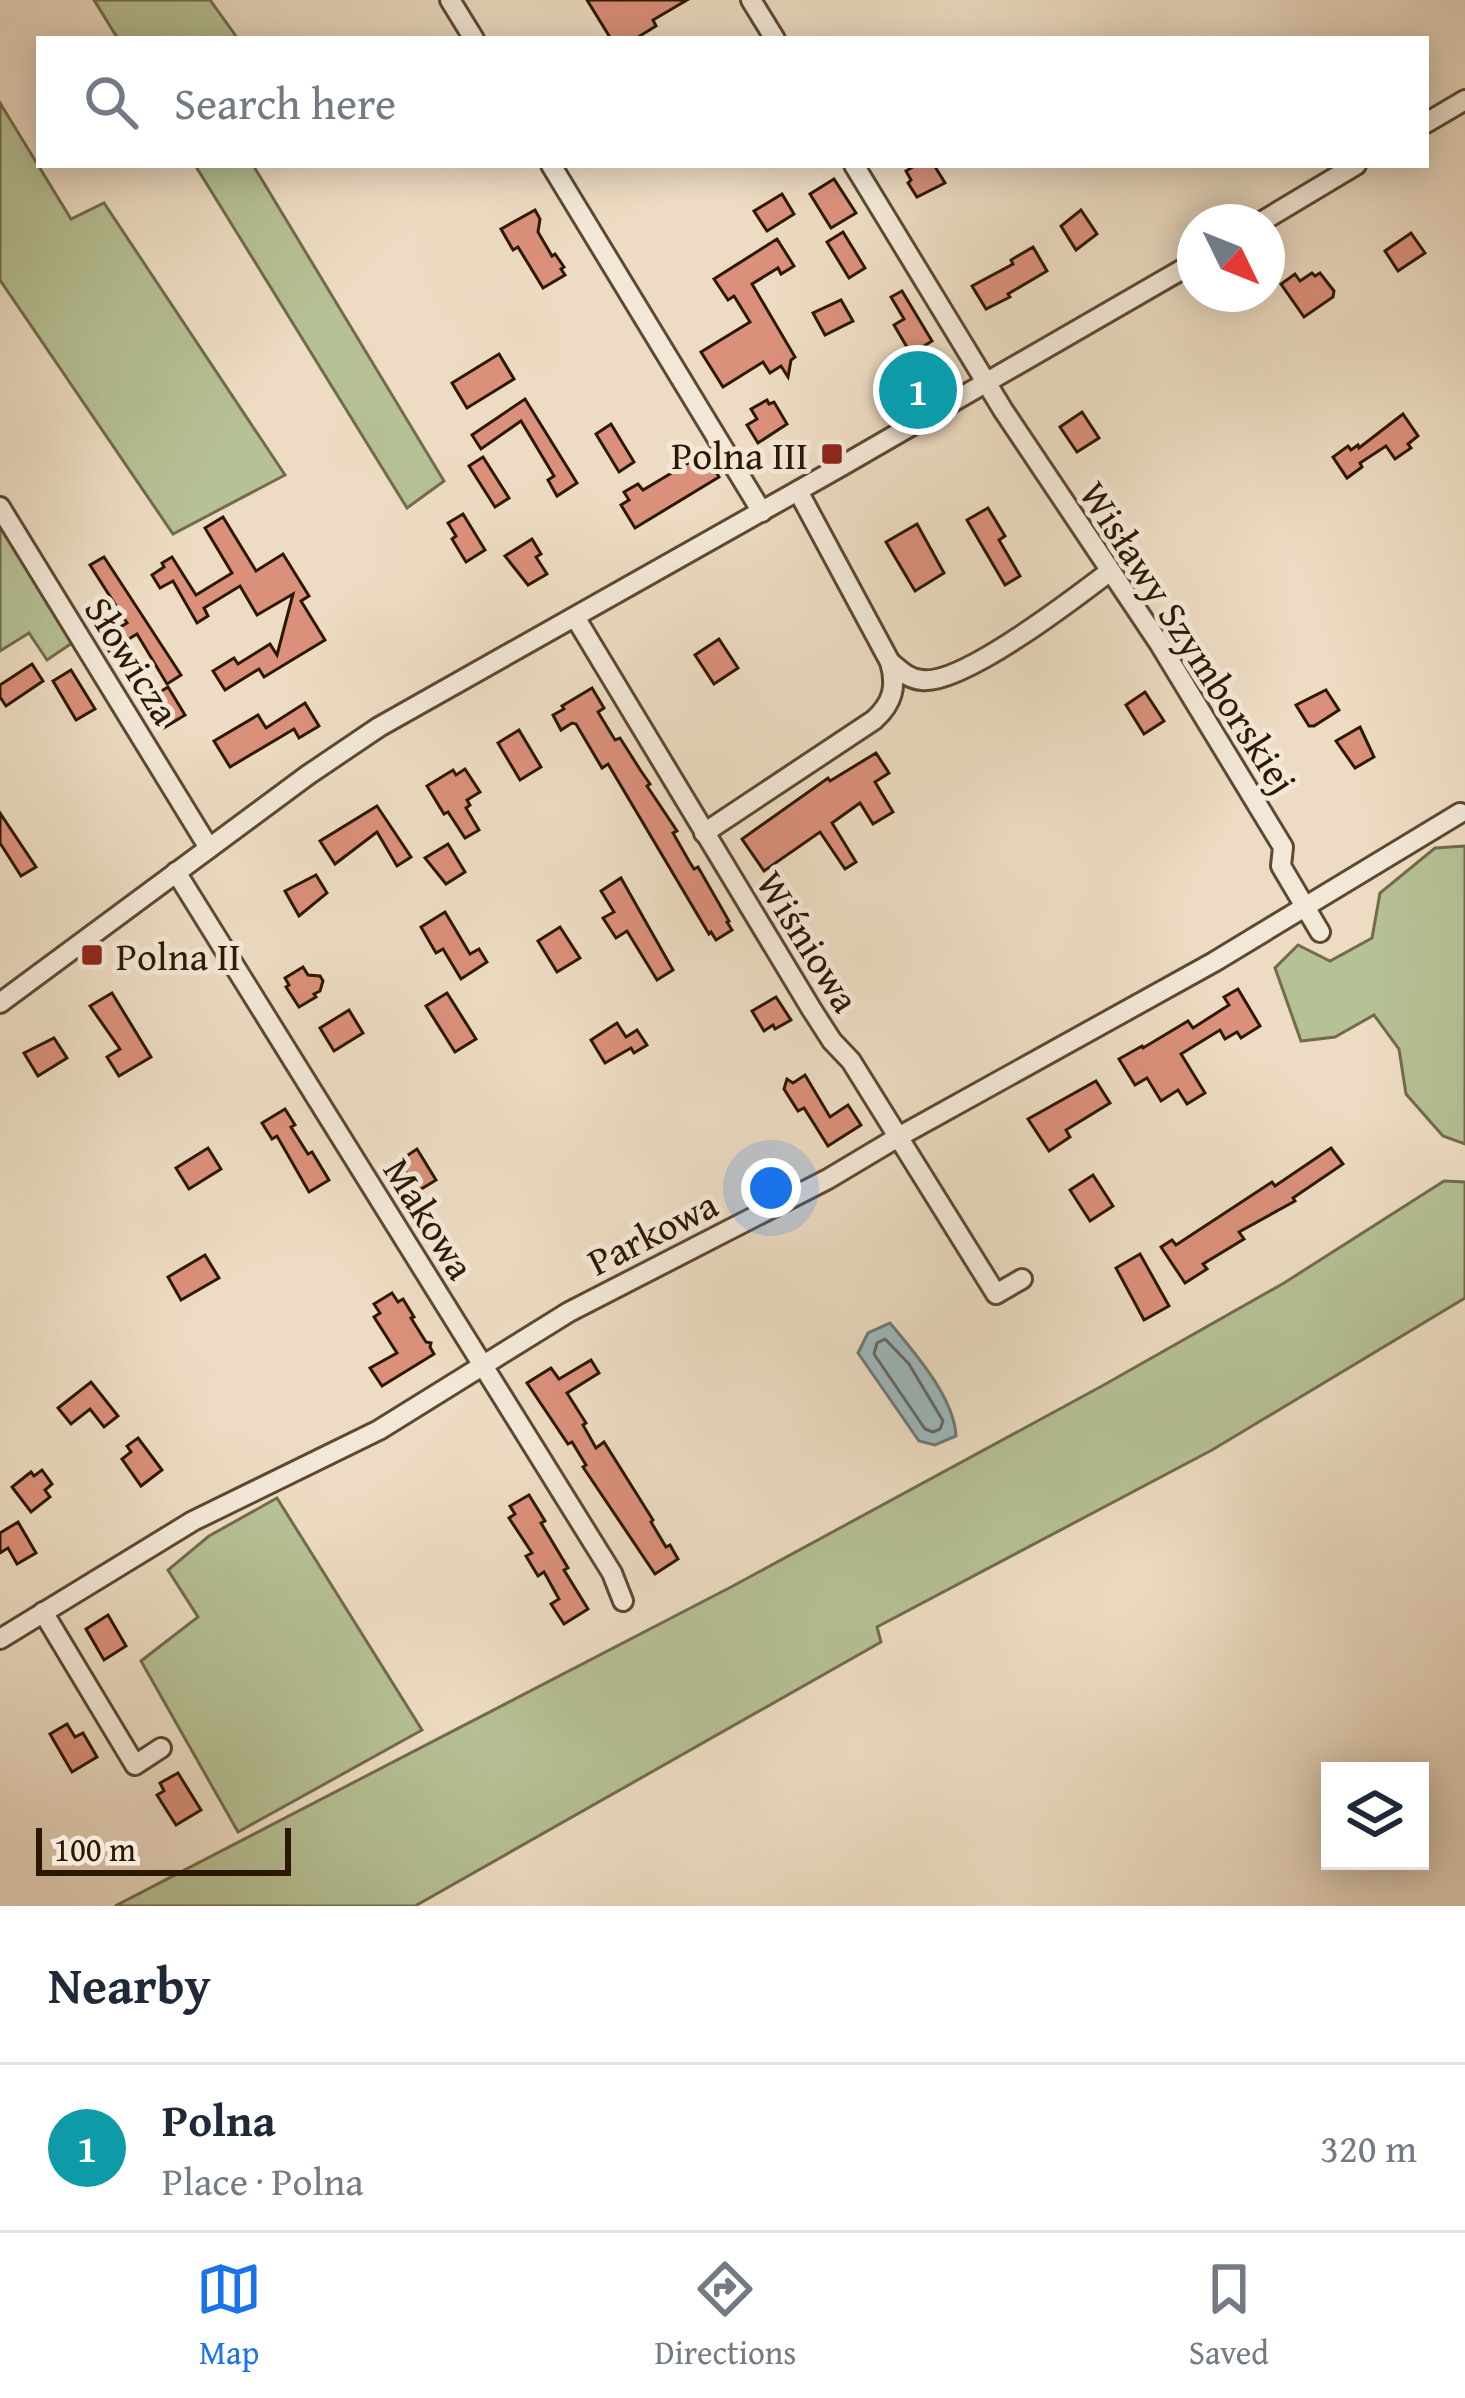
<!DOCTYPE html>
<meta charset="utf-8">
<style>
:root{--surface:#fff;--page:#f2f2f3;--text:#1f2937;--muted:#747a83;--line:#e0e1e3;--accent:#1a73e8}
body{margin:0;font-family:"Gentium Book Plus",serif;background:var(--page);color:var(--text)}
.controls{position:absolute;right:36px;bottom:36px;display:grid;overflow:hidden;border-radius:0px;box-shadow:0 6px 30px #0003}
.controls button{width:108px;height:108px;display:grid;place-items:center;padding:0;border:0;border-bottom:3px solid var(--line);background:var(--surface);color:var(--text);font:60px sans-serif}
.compass{position:absolute;left:1177px;top:204px;width:108px;height:108px;border-radius:50%;background:var(--surface);box-shadow:0 6px 30px #0003;rotate:133deg}
.scale{position:absolute;left:36px;bottom:30px;width:255px;box-sizing:border-box;padding-left:12px;border:6px solid #2c1802;border-top:0;font-size:33px;line-height:42px;white-space:nowrap;color:#2c1802;-webkit-text-stroke:9px #f3e8d8;paint-order:stroke}
.you{position:absolute;left:771px;top:1188px;width:42px;height:42px;margin:-30px;border:9px solid #fff;border-radius:50%;background:#1a73e8;box-shadow:0 0 0 18px #1a73e833}
.badge{display:grid;place-items:center;width:78px;height:78px;border-radius:50%;background:var(--accent);color:#fff;font-size:39px;font-weight:700}
.pin{position:absolute;translate:-50% -50%;border:6px solid #fff;box-shadow:0 3px 12px #0006}
.list{margin:0;padding:0;list-style:none}
h2{display:flex;justify-content:space-between;align-items:center;height:156px;margin:0;padding:0 48px;font-size:51px}
h2 small{font-size:39px;font-weight:400;color:var(--muted)}
.list li{display:grid;grid-template-columns:78px 1fr auto;gap:36px;align-items:center;box-sizing:border-box;height:168px;padding:0 48px;border-top:3px solid var(--line)}
.list b{display:block;font-size:45px;white-space:nowrap}
.list p{margin:0;font-size:39px;white-space:nowrap;color:var(--muted)}
.list em{font-size:39px;font-style:normal;color:var(--muted)}
.icon{flex:none;width:66px;height:66px;fill:none;stroke:currentColor;stroke-width:2;stroke-linecap:round;stroke-linejoin:round}
.map{position:relative;flex:none;width:1465px;height:1906px;overflow:hidden}
.search{position:absolute;background:var(--surface);box-shadow:0 6px 30px #0003;left:36px;right:36px;top:36px;height:132px;display:flex;align-items:center;gap:30px;box-sizing:border-box;padding:0 42px;border-radius:0px;color:var(--muted);font-size:45px}
.sheet{height:324px;background:var(--surface)}
nav{display:flex;justify-content:space-around;align-items:center;box-sizing:border-box;height:168px;border-top:3px solid var(--line);background:var(--surface);font-size:33px;color:var(--muted)}
nav a{display:grid;justify-items:center;gap:6px}
nav .on{color:var(--accent)}
.map>svg:first-child{display:block}
.green{fill:#b6c195;stroke:#716c4c;stroke-width:3}
.water{fill:#9db9be;stroke:#707973;stroke-width:3}
.lines{fill:none;stroke-linecap:round;stroke-linejoin:round}
.shore{stroke:#646860;stroke-width:3}
.building{fill:#db907b;stroke:#2c1802;stroke-width:3}
.minor-casing{stroke:#5c4932;stroke-width:24}
.minor{stroke:#f3e8d8;stroke-width:18}
.poi-dot{fill:#8f2418;stroke:#f3e8d8;stroke-width:4.5}
.labels{text-anchor:middle;dominant-baseline:central;stroke-width:10;stroke-linejoin:round;paint-order:stroke}
.poi-label{font-size:39px;fill:#2c1802;stroke:#f3e8d8;text-anchor:end}
.street-label{font-size:39px;fill:#2c1802;stroke:#f3e8d8}
</style>
<div class="map">
<svg width="1465" height="1906" viewBox="0 0 1465 1906">
<rect width="100%" height="100%" fill="#eddcc3"/>
<filter id="stains"><feTurbulence type="fractalNoise" baseFrequency=".00167" numOctaves="4"/><feColorMatrix values="0 0 0 0 .2 0 0 0 0 .09 0 0 0 0 .02 0 0 0 .5 -.17"/></filter>
<radialGradient id="worn" r=".72"><stop offset=".6" stop-color="#630" stop-opacity="0"/><stop offset="1" stop-color="#630" stop-opacity=".3"/></radialGradient>
<g class="green">
<path d="M94,0H210L238,39H118Z"/>
<path d="M0,103L71,219L104,203L285,475L173,534L0,280Z"/>
<path d="M195,165H253L444,481L407,508Z"/>
<path d="M0,525L75,641L47,660L29,633L0,651Z"/>
<path d="M1465,846V1144L1443,1136L1406,1094L1399,1049L1374,1015L1335,1037L1301,1041L1275,968L1298,945L1330,961L1372,938L1380,893L1435,848Z"/>
<path d="M1444,1181L1465,1182V1298L1212,1450L877,1627L881,1642L415,1906H115L731,1587L1102,1386L1284,1283Z"/>
<path d="M277,1498L422,1730L238,1832L141,1661L198,1617L168,1570L209,1536Z"/>
</g>
<path class="water" d="M890,1323C914,1352 954,1397 956,1436L935,1445L919,1441L858,1353L868,1333Z"/>
<g class="lines">
<path class="shore" d="M885,1339L909,1364L943,1421L940,1429L933,1432L925,1429L874,1354L877,1343Z"/>
</g>
<g class="building">
<path d="M587,0H687L653,20L656,26L635,39H611Z"/>
<path d="M916,165H934L945,183L917,197L908,183L911,180L906,171Z"/>
<path d="M834,179L856,213L831,228L810,194Z"/>
<path d="M782,194L794,214L767,231L754,211Z"/>
<path d="M535,210L540,219L538,232L552,256L555,254L564,267L561,269L565,275L543,288L518,247L513,250L501,229Z"/>
<path d="M1081,210L1097,234L1076,250L1061,226Z"/>
<path d="M843,232L865,268L849,278L827,242Z"/>
<path d="M1411,233L1425,253L1398,271L1385,251Z"/>
<path d="M777,239L794,266L781,274L778,268L752,284L795,357L791,360L788,377L781,366L770,373L763,362L723,387L701,352L750,322L734,296L728,300L714,279Z"/>
<path d="M1033,247L1047,271L1008,294L1010,297L986,309L972,286L1013,264L1011,260Z"/>
<path d="M1312,273L1315,276L1320,273L1334,291L1333,297L1304,317L1281,284L1295,274L1300,281Z"/>
<path d="M902,291L932,341L911,354L894,325L904,319L891,297Z"/>
<path d="M841,300L853,321L825,335L813,313Z"/>
<path d="M499,354L514,379L467,408L452,383Z"/>
<path d="M525,399L577,483L557,496L548,480L554,476L521,421L481,449L472,435Z"/>
<path d="M767,400L769,404L774,402L787,424L758,443L747,425L757,419L751,409Z"/>
<path d="M1082,412L1099,438L1077,452L1060,427Z"/>
<path d="M1403,414L1418,436L1408,444L1411,448L1395,459L1386,446L1360,463L1362,467L1347,478L1333,457L1348,446L1351,450L1358,445L1359,448Z"/>
<path d="M611,424L634,462L619,472L596,434Z"/>
<path d="M705,453L719,477L635,528L621,505L629,500L624,492L638,484L643,490Z"/>
<path d="M483,457L509,498L495,507L469,466Z"/>
<path d="M988,508L1005,536L999,540L1020,576L1005,585L967,520Z"/>
<path d="M463,514L485,550L466,562L452,539L456,536L448,523Z"/>
<path d="M223,517L256,571L283,554L309,596L301,601L325,640L264,677L259,669L225,690L213,671L234,658L238,664L270,644L277,655L293,594L257,615L240,586L204,608L208,616L197,623L173,581L160,588L152,575L164,567L162,563L172,557L196,595L232,573L205,528Z"/>
<path d="M917,524L944,573L915,591L886,542Z"/>
<path d="M532,539L541,554L536,557L547,574L528,585L505,556Z"/>
<path d="M104,557L181,675L167,684L137,634L109,651L101,638L127,623L90,565Z"/>
<path d="M719,639L738,668L714,684L695,655Z"/>
<path d="M32,664L43,681L6,706L0,697V685Z"/>
<path d="M71,670L95,709L76,720L53,681Z"/>
<path d="M168,687L185,715L162,729L145,701Z"/>
<path d="M592,688L604,708L598,712L615,740L620,738L641,771L650,784L647,786L677,831L673,833L689,861L694,869L698,867L729,921L727,922L732,930L716,940L711,932L709,934L608,764L602,768L576,724L572,723L561,730L553,715L564,709L562,706Z"/>
<path d="M1326,690L1339,710L1314,726H1309L1296,705Z"/>
<path d="M1145,692L1164,721L1144,734L1126,705Z"/>
<path d="M305,703L319,726L299,738L294,729L230,767L214,741L258,715L266,728Z"/>
<path d="M1360,727L1374,757L1355,768L1336,741Z"/>
<path d="M519,730L541,767L520,780L498,743Z"/>
<path d="M876,753L889,773L875,782L893,812L873,824L860,803L832,823L856,862L845,869L820,832L764,871L742,839L828,778L830,781Z"/>
<path d="M465,769L480,792L467,800L470,805L466,808L479,830L465,838L448,812L444,814L427,786L453,770L456,775Z"/>
<path d="M377,806L411,857L397,866L377,832L335,864L320,841Z"/>
<path d="M0,813L36,867L21,876L0,843Z"/>
<path d="M448,844L465,872L446,884L425,858Z"/>
<path d="M316,875L327,893L299,916L285,891Z"/>
<path d="M621,878L673,970L657,980L627,931L616,938L603,918L614,912L601,891Z"/>
<path d="M445,912L470,954L479,949L487,962L461,979L443,949L436,953L421,927Z"/>
<path d="M560,927L580,958L557,972L538,941Z"/>
<path d="M303,967L308,975L320,976L323,981L320,991L314,994L316,997L299,1007L286,987L289,985L285,978Z"/>
<path d="M1238,989L1260,1026L1241,1038L1237,1032L1225,1039L1220,1030L1181,1054L1205,1093L1187,1104L1178,1090L1161,1101L1147,1078L1135,1085L1119,1059L1142,1046L1143,1048L1188,1021L1193,1028L1229,1005L1224,997Z"/>
<path d="M112,993L151,1057L119,1076L107,1057L120,1049L90,1006Z"/>
<path d="M447,993L476,1039L455,1052L426,1006Z"/>
<path d="M776,997L791,1020L775,1029L773,1025L764,1031L752,1011Z"/>
<path d="M349,1010L363,1033L334,1051L320,1028Z"/>
<path d="M617,1023L626,1037L637,1030L647,1045L634,1053L631,1048L605,1063L591,1040Z"/>
<path d="M54,1038L67,1058L38,1076L24,1053Z"/>
<path d="M805,1075L830,1117L848,1105L861,1125L828,1146L804,1108L798,1111L784,1089L787,1079L793,1083Z"/>
<path d="M1096,1081L1110,1103L1066,1130L1070,1137L1049,1151L1028,1119Z"/>
<path d="M285,1109L295,1125L291,1127L308,1154L312,1152L329,1180L309,1192L277,1136L272,1139L262,1123Z"/>
<path d="M208,1148L221,1169L189,1189L176,1168Z"/>
<path d="M1331,1148L1343,1164L1293,1198L1295,1201L1239,1232L1244,1239L1203,1264L1207,1269L1185,1283L1161,1247L1172,1240L1176,1245L1272,1182L1275,1186Z"/>
<path d="M417,1149L436,1180L418,1191L399,1161Z"/>
<path d="M1093,1175L1113,1206L1090,1221L1070,1190Z"/>
<path d="M1140,1254L1169,1306L1144,1320L1116,1268Z"/>
<path d="M205,1255L219,1278L181,1300L168,1277Z"/>
<path d="M392,1293L398,1302L403,1299L414,1317L411,1318L426,1342L431,1343L430,1347L434,1354L382,1386L370,1368L397,1353L374,1317L380,1313L374,1304Z"/>
<path d="M591,1360L599,1373L567,1393L586,1423L583,1425L596,1448L604,1442L653,1520L651,1522L666,1547L670,1545L678,1559L655,1574L583,1467L586,1465L572,1442L568,1444L527,1383L551,1368L559,1379Z"/>
<path d="M91,1382L118,1416L104,1427L90,1409L71,1424L58,1408Z"/>
<path d="M138,1438L162,1470L141,1486L122,1459L131,1452L127,1446Z"/>
<path d="M42,1470L52,1484L45,1490L50,1497L31,1512L12,1487L31,1472L34,1476Z"/>
<path d="M529,1495L545,1521L541,1523L568,1568L564,1570L588,1609L564,1624L551,1604L559,1599L544,1572L538,1576L526,1556L532,1553L509,1518L515,1514L510,1506Z"/>
<path d="M18,1522L36,1553L17,1564L8,1548L0,1553V1533Z"/>
<path d="M108,1615L126,1646L104,1660L86,1629Z"/>
<path d="M67,1724L75,1737L83,1733L97,1757L72,1772L50,1734Z"/>
<path d="M178,1773L201,1810L176,1825L157,1795L164,1791L160,1783Z"/>
</g>
<g class="lines">
<defs>
<g id="minor">
<path d="M450,0L474,39"/>
<path d="M751,0L775,39"/>
<path d="M1426,123L1465,100"/>
<path d="M551,165L762,512"/>
<path d="M854,165L1003,410L1159,643L1283,847L1281,866L1320,932"/>
<path d="M1261,222L1356,165"/>
<path d="M0,507L209,848"/>
<path d="M575,617L812,1010L832,1041L851,1061L996,1294L1022,1279"/>
<path d="M890,662C900,670 908,679 922,680C962,685 1075,598 1109,572"/>
<path d="M704,833L874,720C893,703 897,686 890,662L798,491"/>
<path d="M176,872L612,1573L623,1601"/>
<path d="M0,1003L308,775L379,727L840,467L1195,262"/>
<path d="M43,1612L135,1765L161,1748"/>
<path d="M0,1639L193,1521L379,1430L569,1312L828,1179L900,1136L1214,962L1460,813"/>
</g>
</defs>
<use href="#minor" class="minor-casing"/>
<use href="#minor" class="minor"/>
</g>
<g class="poi-dot">
<rect x="820" y="442" width="24" height="24" rx="6"/>
<rect x="80" y="943" width="24" height="24" rx="6"/>
</g>
<g class="labels">
<g class="poi-label">
<text x="808" y="454">Polna III</text>
<text x="116" y="955" text-anchor="start">Polna II</text>
</g>
<g class="street-label">
<text transform="translate(1189 637) rotate(57)">Wisławy Szymborskiej</text>
<text transform="translate(133 660) rotate(58)">Słowicza</text>
<text transform="translate(809 941) rotate(58)">Wiśniowa</text>
<text transform="translate(430 1218) rotate(58)">Makowa</text>
<text transform="translate(652 1232) rotate(-27)">Parkowa</text>
</g>
</g>
<rect width="100%" height="100%" filter="url(#stains)"/>
<rect width="100%" height="100%" fill="url(#worn)"/>
</svg>
<div class="controls">
<button><svg class="icon" aria-label="layers" viewBox="0 0 24 24"><path d="M12 4l9 5-9 5-9-5zM3 14l9 5 9-5"/></svg></button>
</div>
<svg class="compass" viewBox="-18 -18 36 36"><path d="M0-13l5 13h-10z" fill="#e53935"/><path d="M0 13l5-13h-10z" fill="#747a83"/></svg>
<div class="scale">100 m</div>
<div class="you"></div>
<div class="pin badge" style="left:918px;top:390px;background:#0f9aa8">1</div>
<div class="search"><svg class="icon" aria-label="search" viewBox="0 0 24 24"><circle cx="10" cy="10" r="6"/><path d="M15 15l6 6"/></svg>Search here</div>
</div>
<section class="sheet">
<h2>Nearby<small></small></h2>
<ul class="list">
<li><span class="badge" style="background:#0f9aa8">1</span><div><b>Polna</b><p>Place · Polna</p></div><em>320 m</em></li>
</ul>
</section>
<nav>
<a class="on"><svg class="icon" aria-label="map" viewBox="0 0 24 24"><path d="M3 6l6-2 6 2 6-2v14l-6 2-6-2-6 2zM9 4v14M15 6v14"/></svg>Map</a>
<a><svg class="icon" aria-label="directions" viewBox="0 0 24 24"><path d="M12 3l9 9-9 9-9-9zM9 14v-3h6M13 9l2 2-2 2"/></svg>Directions</a>
<a><svg class="icon" aria-label="saved" viewBox="0 0 24 24"><path d="M7 4h10v16l-5-4-5 4z"/></svg>Saved</a>
</nav>
